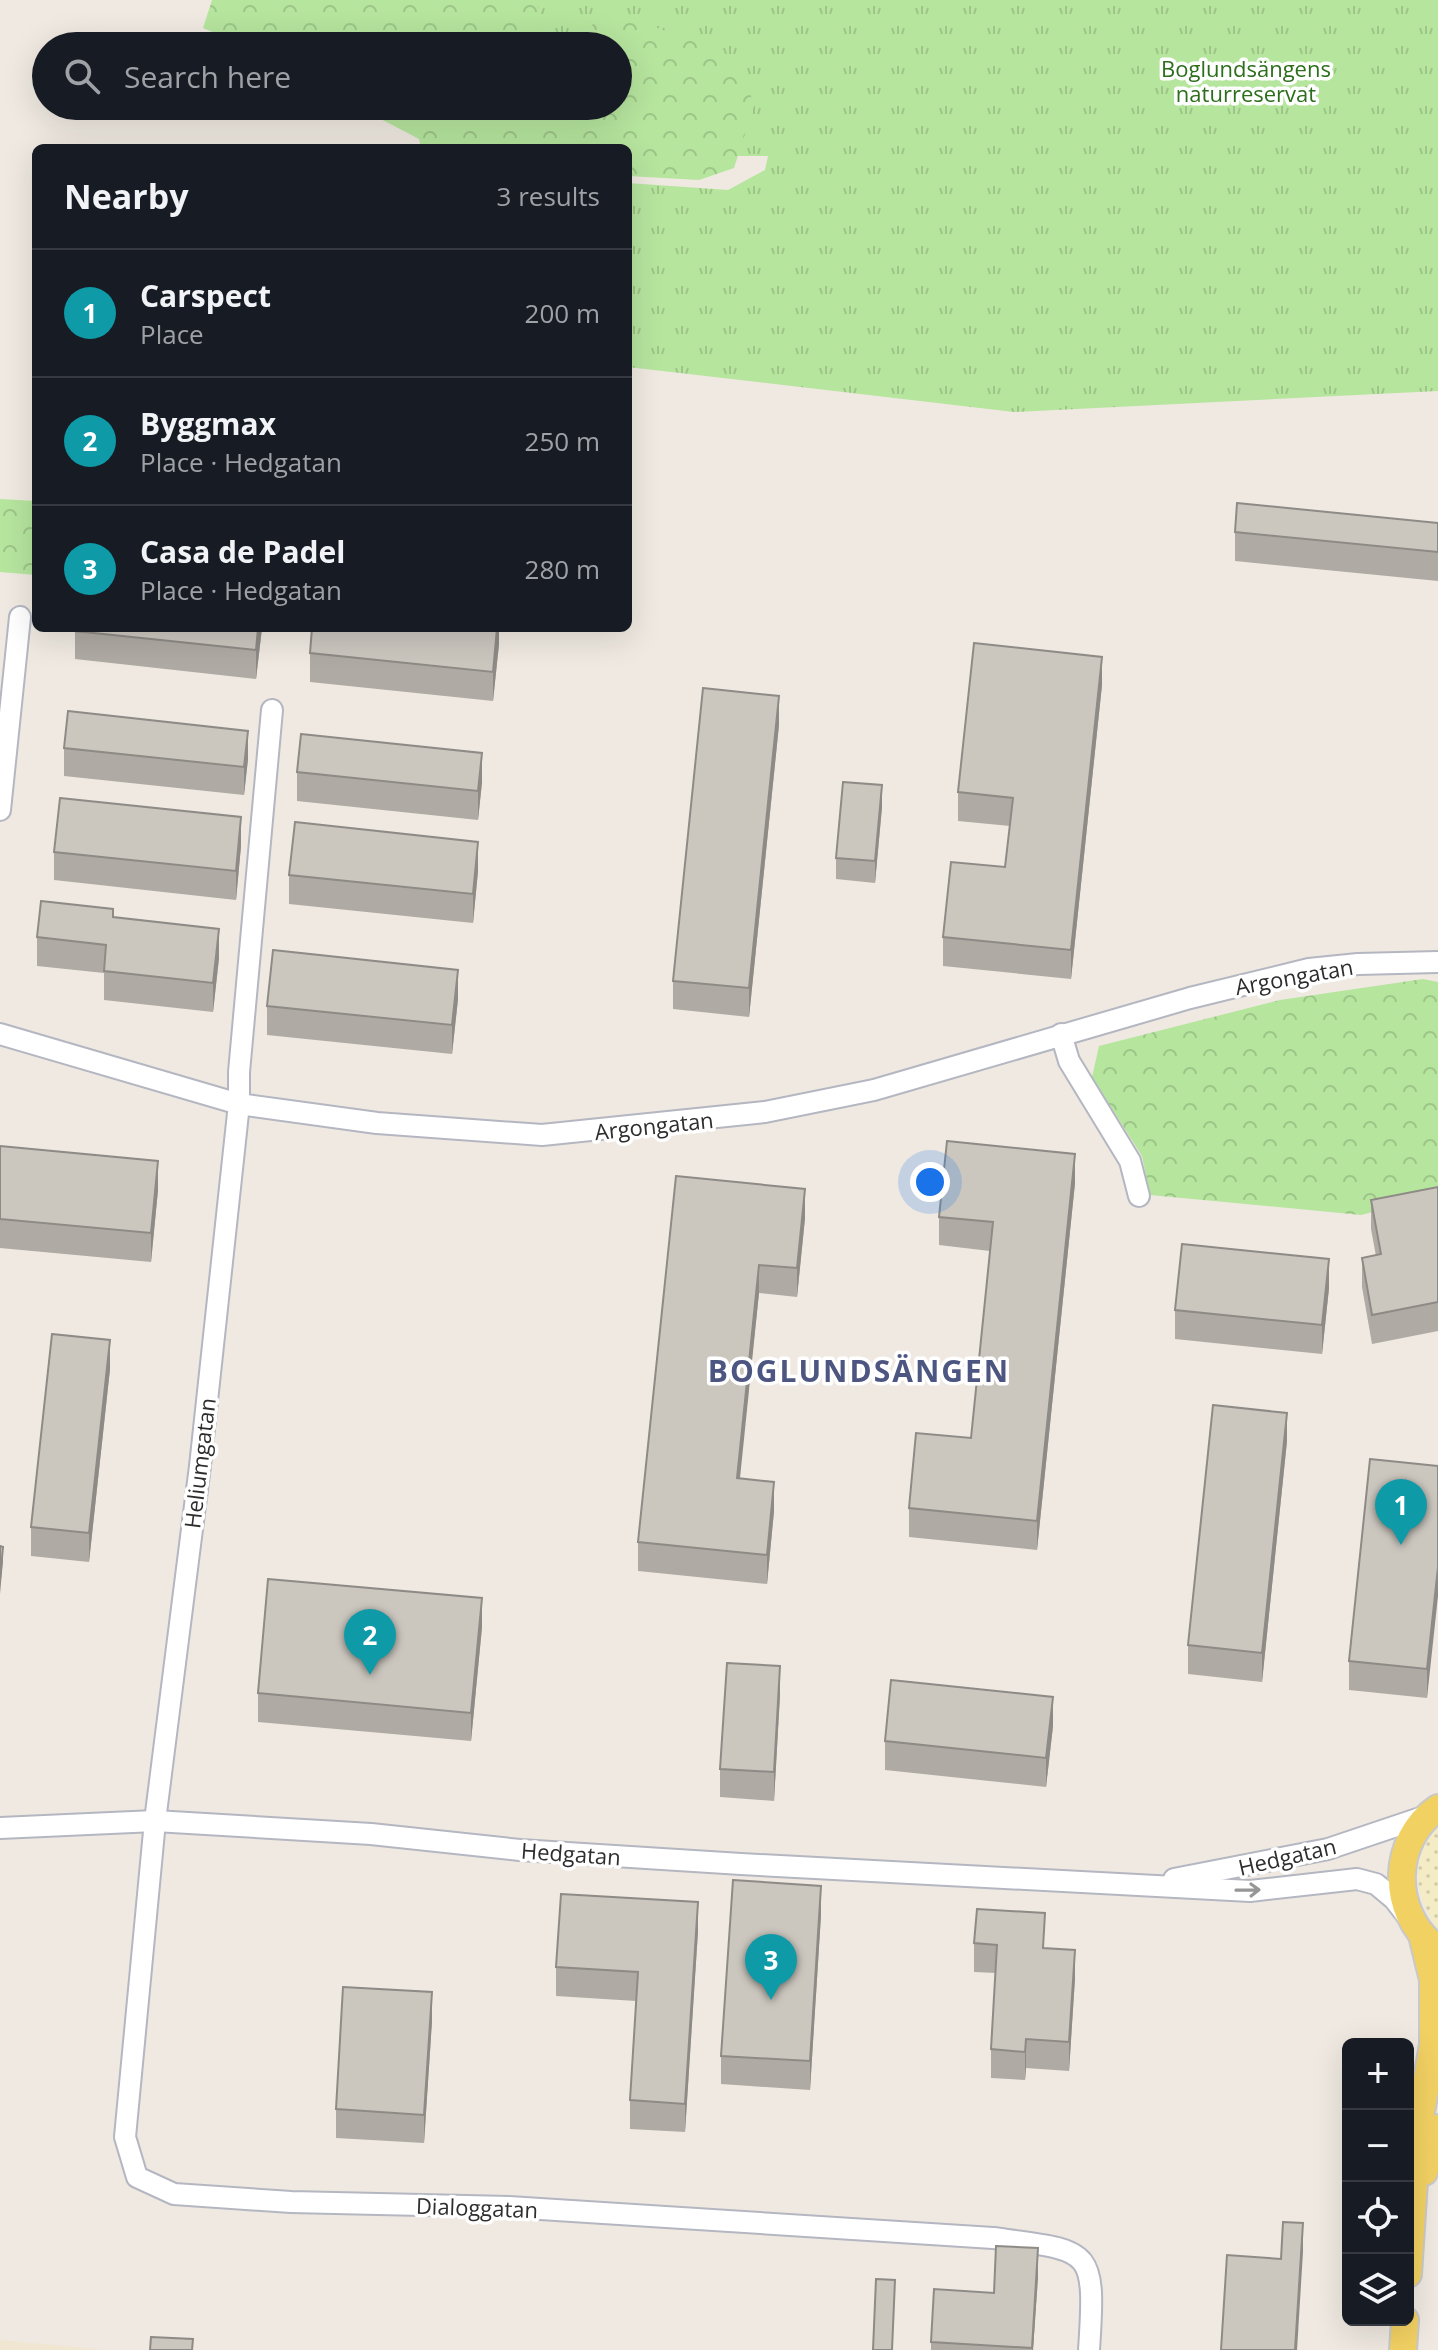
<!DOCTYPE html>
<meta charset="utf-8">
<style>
:root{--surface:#171b24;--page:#20242c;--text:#f1f3f6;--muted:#9ea1a6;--line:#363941;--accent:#4264fb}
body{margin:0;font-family:"Open Sans",sans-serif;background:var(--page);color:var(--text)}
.controls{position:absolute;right:24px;bottom:24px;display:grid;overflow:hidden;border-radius:12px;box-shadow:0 8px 32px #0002}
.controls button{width:72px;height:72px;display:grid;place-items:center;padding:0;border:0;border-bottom:2px solid var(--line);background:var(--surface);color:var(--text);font:40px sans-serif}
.you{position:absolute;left:930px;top:1182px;width:28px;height:28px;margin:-20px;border:6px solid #fff;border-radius:50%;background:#1a73e8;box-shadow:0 0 0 12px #1a73e833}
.badge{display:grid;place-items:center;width:52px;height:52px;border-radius:50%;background:var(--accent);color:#fff;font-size:26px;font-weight:700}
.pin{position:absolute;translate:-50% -66px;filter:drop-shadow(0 2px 4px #0008)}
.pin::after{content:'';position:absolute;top:42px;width:28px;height:24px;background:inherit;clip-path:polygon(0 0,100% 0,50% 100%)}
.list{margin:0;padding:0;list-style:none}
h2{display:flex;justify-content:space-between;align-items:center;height:104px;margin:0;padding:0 32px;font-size:34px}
h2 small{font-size:26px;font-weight:400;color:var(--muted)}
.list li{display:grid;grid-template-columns:52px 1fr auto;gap:24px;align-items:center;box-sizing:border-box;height:128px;padding:0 32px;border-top:2px solid var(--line)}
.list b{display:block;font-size:30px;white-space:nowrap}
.list p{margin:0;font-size:26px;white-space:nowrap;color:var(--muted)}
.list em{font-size:26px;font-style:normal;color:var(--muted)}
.icon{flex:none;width:44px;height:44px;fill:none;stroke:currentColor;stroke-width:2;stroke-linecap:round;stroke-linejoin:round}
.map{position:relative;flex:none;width:1438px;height:2350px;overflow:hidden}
.search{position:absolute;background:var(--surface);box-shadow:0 8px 32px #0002;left:32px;top:32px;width:600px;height:88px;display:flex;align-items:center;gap:20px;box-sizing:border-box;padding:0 28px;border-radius:44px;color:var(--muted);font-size:30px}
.panel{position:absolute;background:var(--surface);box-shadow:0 8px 32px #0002;left:32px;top:144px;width:600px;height:488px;border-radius:12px}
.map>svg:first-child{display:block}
.education{fill:#f0e6d1}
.grass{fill:url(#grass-tufts)}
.forest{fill:url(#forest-crowns)}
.sand{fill:url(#sand-dots)}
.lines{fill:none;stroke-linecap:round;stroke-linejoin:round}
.minor-casing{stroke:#b4b7c1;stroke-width:24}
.major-casing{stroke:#c9c9c9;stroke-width:30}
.minor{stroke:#fff;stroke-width:20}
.major{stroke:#f2d163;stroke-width:26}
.wall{fill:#afaba4}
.shaded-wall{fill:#8e8b86}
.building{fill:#cbc7bf;stroke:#8e8b86;stroke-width:2}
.oneway{stroke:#969696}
.labels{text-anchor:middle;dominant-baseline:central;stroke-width:7;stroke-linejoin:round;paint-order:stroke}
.park-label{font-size:22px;fill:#2c6e1b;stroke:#fff}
.street-label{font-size:22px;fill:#2e2e2e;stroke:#fff}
.district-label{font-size:30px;font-weight:bold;letter-spacing:2px;fill:#4d5680;stroke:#fff}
</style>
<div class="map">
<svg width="1438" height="2350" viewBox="0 0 1438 2350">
<defs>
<pattern id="grass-tufts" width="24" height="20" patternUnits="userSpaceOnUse" patternTransform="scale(2)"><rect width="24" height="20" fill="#b6e59e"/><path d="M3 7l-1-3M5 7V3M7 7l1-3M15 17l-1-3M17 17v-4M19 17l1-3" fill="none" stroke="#9dc588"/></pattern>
<pattern id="forest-crowns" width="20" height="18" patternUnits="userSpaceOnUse" patternTransform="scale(2)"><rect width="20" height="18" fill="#b6e59e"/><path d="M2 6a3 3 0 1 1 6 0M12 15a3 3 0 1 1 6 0" fill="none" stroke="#9dc588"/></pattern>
<pattern id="sand-dots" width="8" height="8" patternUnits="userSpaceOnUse" patternTransform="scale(2)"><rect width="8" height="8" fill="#f3ecc5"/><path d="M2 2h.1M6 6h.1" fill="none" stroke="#d1cbaa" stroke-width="1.8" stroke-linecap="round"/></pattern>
</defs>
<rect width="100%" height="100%" fill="#efe9e1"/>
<path class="education" d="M0,2340L96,2349L99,2350H0Z"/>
<path class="grass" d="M214,0H1438V391L1014,412L628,367V183L728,190L765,170L768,156H628L618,106V46H311Z"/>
<g class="forest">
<path d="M212,0H537L545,38L560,46H244L203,28Z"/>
<path d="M621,14L726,54L755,103L734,168L699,180L628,176V148H421L419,139L356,106H618V46H564L596,22Z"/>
<path d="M0,499L36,501V575L0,572Z"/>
<path d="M1423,979L1438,982V1196L1361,1215L1150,1195L1142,1156L1092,1077L1099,1046L1280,1000Z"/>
</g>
<path class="sand" d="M1438,1827V1929C1414,1895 1409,1860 1438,1827Z"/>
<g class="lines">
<defs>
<g id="minor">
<path d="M272,710L239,1072V1104L200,1466L155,1821L125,2137L137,2177L174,2194L291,2202L509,2207L993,2238C1092,2251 1096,2246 1089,2350"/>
<path d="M0,810L20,617"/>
<path d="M0,1034L239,1104L377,1123L542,1135L765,1112L874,1090L1190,998L1309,969L1358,964L1438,962"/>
<path d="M1061,1034L1069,1061L1130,1161L1139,1196"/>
<path d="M0,1828L155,1821L371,1834L520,1850L741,1864L1250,1891L1357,1879L1376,1884L1394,1899L1408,1917"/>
<path d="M1174,1879L1328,1849L1429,1815"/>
</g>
<g id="major">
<path d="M1434,1946C1390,1911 1391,1840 1438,1808"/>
<path d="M1424,2172L1438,2128"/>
<path d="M1408,2274L1417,2135L1433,2045V1980L1422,1935"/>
<path d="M1403,2350L1405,2320"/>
</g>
</defs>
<use href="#minor" class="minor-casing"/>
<use href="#major" class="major-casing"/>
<use href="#minor" class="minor"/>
<use href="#major" class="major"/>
</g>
<g class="wall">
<path d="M1438,523V581L1235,561V532Z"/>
<path d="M75,628H262L256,679L75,659Z"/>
<path d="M499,628V644L493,701L310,682V653Z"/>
<path d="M1102,685L1071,979L943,966V937L1005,867L1010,826L958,821V792Z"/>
<path d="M779,725L749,1017L673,1009V981Z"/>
<path d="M64,748L248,759L244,795L64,776Z"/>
<path d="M297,772L482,782L478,820L297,801Z"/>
<path d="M882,807L875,883L836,879V858Z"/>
<path d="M241,846L236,900L54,880V852Z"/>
<path d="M478,871L473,923L289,904V875Z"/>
<path d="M113,918L219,958L213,1012L104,1000V973L37,966V937Z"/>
<path d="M458,999L452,1054L267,1035V1006Z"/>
<path d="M0,1146L158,1190L151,1262L0,1248Z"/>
<path d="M676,1176L805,1218L797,1297L759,1293L739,1478L774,1511L767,1584L638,1571V1542Z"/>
<path d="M1075,1183L1037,1550L909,1537V1508L971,1438L990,1251L939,1245V1217Z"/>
<path d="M1438,1187V1331L1372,1344L1362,1287V1258L1376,1256L1371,1229V1200Z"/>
<path d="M1329,1288L1322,1354L1175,1339V1310Z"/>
<path d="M110,1369L89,1562L31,1556V1527Z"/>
<path d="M1287,1441L1262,1682L1188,1674V1645Z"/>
<path d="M1438,1466L1427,1698L1349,1690V1661Z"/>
<path d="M482,1627L471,1741L258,1722V1693Z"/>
<path d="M780,1695L774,1801L720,1797V1769Z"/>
<path d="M1053,1726L1046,1787L885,1770V1741Z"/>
<path d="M821,1915L810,2090L721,2084V2056Z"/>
<path d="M698,1931L685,2132L630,2129V2100L636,2001L556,1996V1967Z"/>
<path d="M974,1943L1045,1948L1075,1978L1069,2071L1026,2068L1025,2080L991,2078V2049L996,1973L974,1972Z"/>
<path d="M432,2021L424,2143L336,2138V2109Z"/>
<path d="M1038,2277L1033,2350H931V2342L994,2293Z"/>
</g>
<g class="shaded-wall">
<path d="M258,628H262L256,679V650Z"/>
<path d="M497,628H499V644L493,701V672Z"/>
<path d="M1102,657V685L1071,979V950Z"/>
<path d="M779,696V725L749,1017V988Z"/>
<path d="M248,731V759L244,795V767Z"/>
<path d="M482,753V782L478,820V791Z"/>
<path d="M882,785V807L875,883V861Z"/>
<path d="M241,817V846L236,900V871Z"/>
<path d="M478,842V871L473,923V894Z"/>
<path d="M219,929V958L213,1012V983Z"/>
<path d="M458,970V999L452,1054V1025Z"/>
<path d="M1075,1154V1183L1037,1550V1521Z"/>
<path d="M158,1161V1190L151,1262V1233Z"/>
<path d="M805,1189V1218L797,1297V1268Z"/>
<path d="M1329,1259V1288L1322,1354V1325Z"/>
<path d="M759,1265V1293L737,1507V1478Z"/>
<path d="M110,1340V1369L89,1562V1533Z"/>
<path d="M1287,1413V1441L1262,1682V1653Z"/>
<path d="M774,1482V1511L767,1584V1555Z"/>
<path d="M3,1547V1561L0,1594V1579Z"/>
<path d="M1438,1567V1596L1427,1698V1669Z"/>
<path d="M482,1598V1627L471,1741V1713Z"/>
<path d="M780,1666V1695L774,1801V1772Z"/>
<path d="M1053,1697V1726L1046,1787V1758Z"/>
<path d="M821,1886V1915L810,2090V2061Z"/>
<path d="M698,1902V1931L685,2132V2104Z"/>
<path d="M1075,1950V1978L1069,2071V2042Z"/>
<path d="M432,1992V2021L424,2143V2115Z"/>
<path d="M1026,2039V2068L1025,2080V2052Z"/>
<path d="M1303,2223V2252L1297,2350H1295Z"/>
<path d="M1038,2248V2277L1033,2350H1032Z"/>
</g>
<g class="building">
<path d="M1237,503L1438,523V552L1235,532Z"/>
<path d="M75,628H258L256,650L75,631Z"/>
<path d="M312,628H497L493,672L310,653Z"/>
<path d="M974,643L1102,657L1071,950L943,937L951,862L1005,867L1013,798L958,792Z"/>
<path d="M703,688L779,696L749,988L673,981Z"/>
<path d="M68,711L248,731L244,767L64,748Z"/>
<path d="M301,734L482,753L478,791L297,772Z"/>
<path d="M843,782L882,785L875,861L836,858Z"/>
<path d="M60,798L241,817L236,871L54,852Z"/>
<path d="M295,822L478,842L473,894L289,875Z"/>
<path d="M41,901L113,909V917L219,929L213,983L104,971L106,945L37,937Z"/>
<path d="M273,950L458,970L452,1025L267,1006Z"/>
<path d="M947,1141L1075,1154L1037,1521L909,1508L916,1433L971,1438L993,1222L939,1217Z"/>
<path d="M0,1146L158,1161L151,1233L0,1219Z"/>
<path d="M676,1176L805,1189L797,1268L759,1265L737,1478L774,1482L767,1555L638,1542Z"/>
<path d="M1438,1187V1302L1372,1315L1362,1258L1381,1254L1371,1200Z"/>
<path d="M1182,1244L1329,1259L1322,1325L1175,1310Z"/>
<path d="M52,1334L110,1340L89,1533L31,1527Z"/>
<path d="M1213,1405L1287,1413L1262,1653L1188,1645Z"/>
<path d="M1370,1459L1438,1466V1567L1427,1669L1349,1661Z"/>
<path d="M0,1546L3,1547L0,1579Z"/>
<path d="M268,1579L482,1598L471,1713L258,1693Z"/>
<path d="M727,1663L780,1666L774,1772L720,1769Z"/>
<path d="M891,1680L1053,1697L1046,1758L885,1741Z"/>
<path d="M733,1880L821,1886L810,2061L721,2056Z"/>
<path d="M561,1894L698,1902L685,2104L630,2100L638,1972L556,1967Z"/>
<path d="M977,1909L1045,1913L1043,1948L1075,1950L1069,2042L1026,2039L1025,2052L991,2049L997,1945L974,1943Z"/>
<path d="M343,1987L432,1992L424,2115L336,2109Z"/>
<path d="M1283,2222L1303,2223L1295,2350H1221L1227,2255L1281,2259Z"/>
<path d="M996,2246L1038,2248L1032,2348L931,2342L934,2289L994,2293Z"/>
<path d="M876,2279L895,2280L892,2350H873Z"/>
<path d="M151,2337L193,2339L192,2350H150Z"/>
</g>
<defs><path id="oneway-shaft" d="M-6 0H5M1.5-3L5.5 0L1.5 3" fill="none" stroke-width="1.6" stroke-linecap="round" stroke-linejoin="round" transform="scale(2)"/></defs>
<use class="oneway" href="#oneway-shaft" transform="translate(1248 1890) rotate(-1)"/>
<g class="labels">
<g class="park-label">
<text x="1246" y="68">Boglundsängens<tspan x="1246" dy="25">naturreservat</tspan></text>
</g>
<g class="street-label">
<text transform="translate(1294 976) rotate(-10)">Argongatan</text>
<text transform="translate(654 1125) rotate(-6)">Argongatan</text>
<text transform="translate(199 1463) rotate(-83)">Heliumgatan</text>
<text transform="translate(571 1853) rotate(4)">Hedgatan</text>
<text transform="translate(1287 1856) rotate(-13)">Hedgatan</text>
<text transform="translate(477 2207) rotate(2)">Dialoggatan</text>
</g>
<g class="district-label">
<text x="859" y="1370">BOGLUNDSÄNGEN</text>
</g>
</g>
</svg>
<div class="controls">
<button>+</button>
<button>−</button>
<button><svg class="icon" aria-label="locate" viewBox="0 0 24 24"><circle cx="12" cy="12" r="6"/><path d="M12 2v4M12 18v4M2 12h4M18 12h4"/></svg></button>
<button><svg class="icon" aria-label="layers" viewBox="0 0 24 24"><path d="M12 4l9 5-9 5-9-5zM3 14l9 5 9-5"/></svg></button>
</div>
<div class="you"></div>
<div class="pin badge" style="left:1401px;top:1545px;background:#0f9aa8">1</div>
<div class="pin badge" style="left:370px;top:1675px;background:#0f9aa8">2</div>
<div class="pin badge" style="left:771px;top:2000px;background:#0f9aa8">3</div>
<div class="search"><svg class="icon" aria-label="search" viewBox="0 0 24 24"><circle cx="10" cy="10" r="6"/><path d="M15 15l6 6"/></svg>Search here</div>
<section class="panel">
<h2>Nearby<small>3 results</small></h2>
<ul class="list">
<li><span class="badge" style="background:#0f9aa8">1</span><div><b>Carspect</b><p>Place</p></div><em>200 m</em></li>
<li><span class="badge" style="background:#0f9aa8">2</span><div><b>Byggmax</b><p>Place · Hedgatan</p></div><em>250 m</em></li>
<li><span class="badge" style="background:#0f9aa8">3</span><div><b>Casa de Padel</b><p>Place · Hedgatan</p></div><em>280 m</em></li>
</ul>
</section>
</div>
